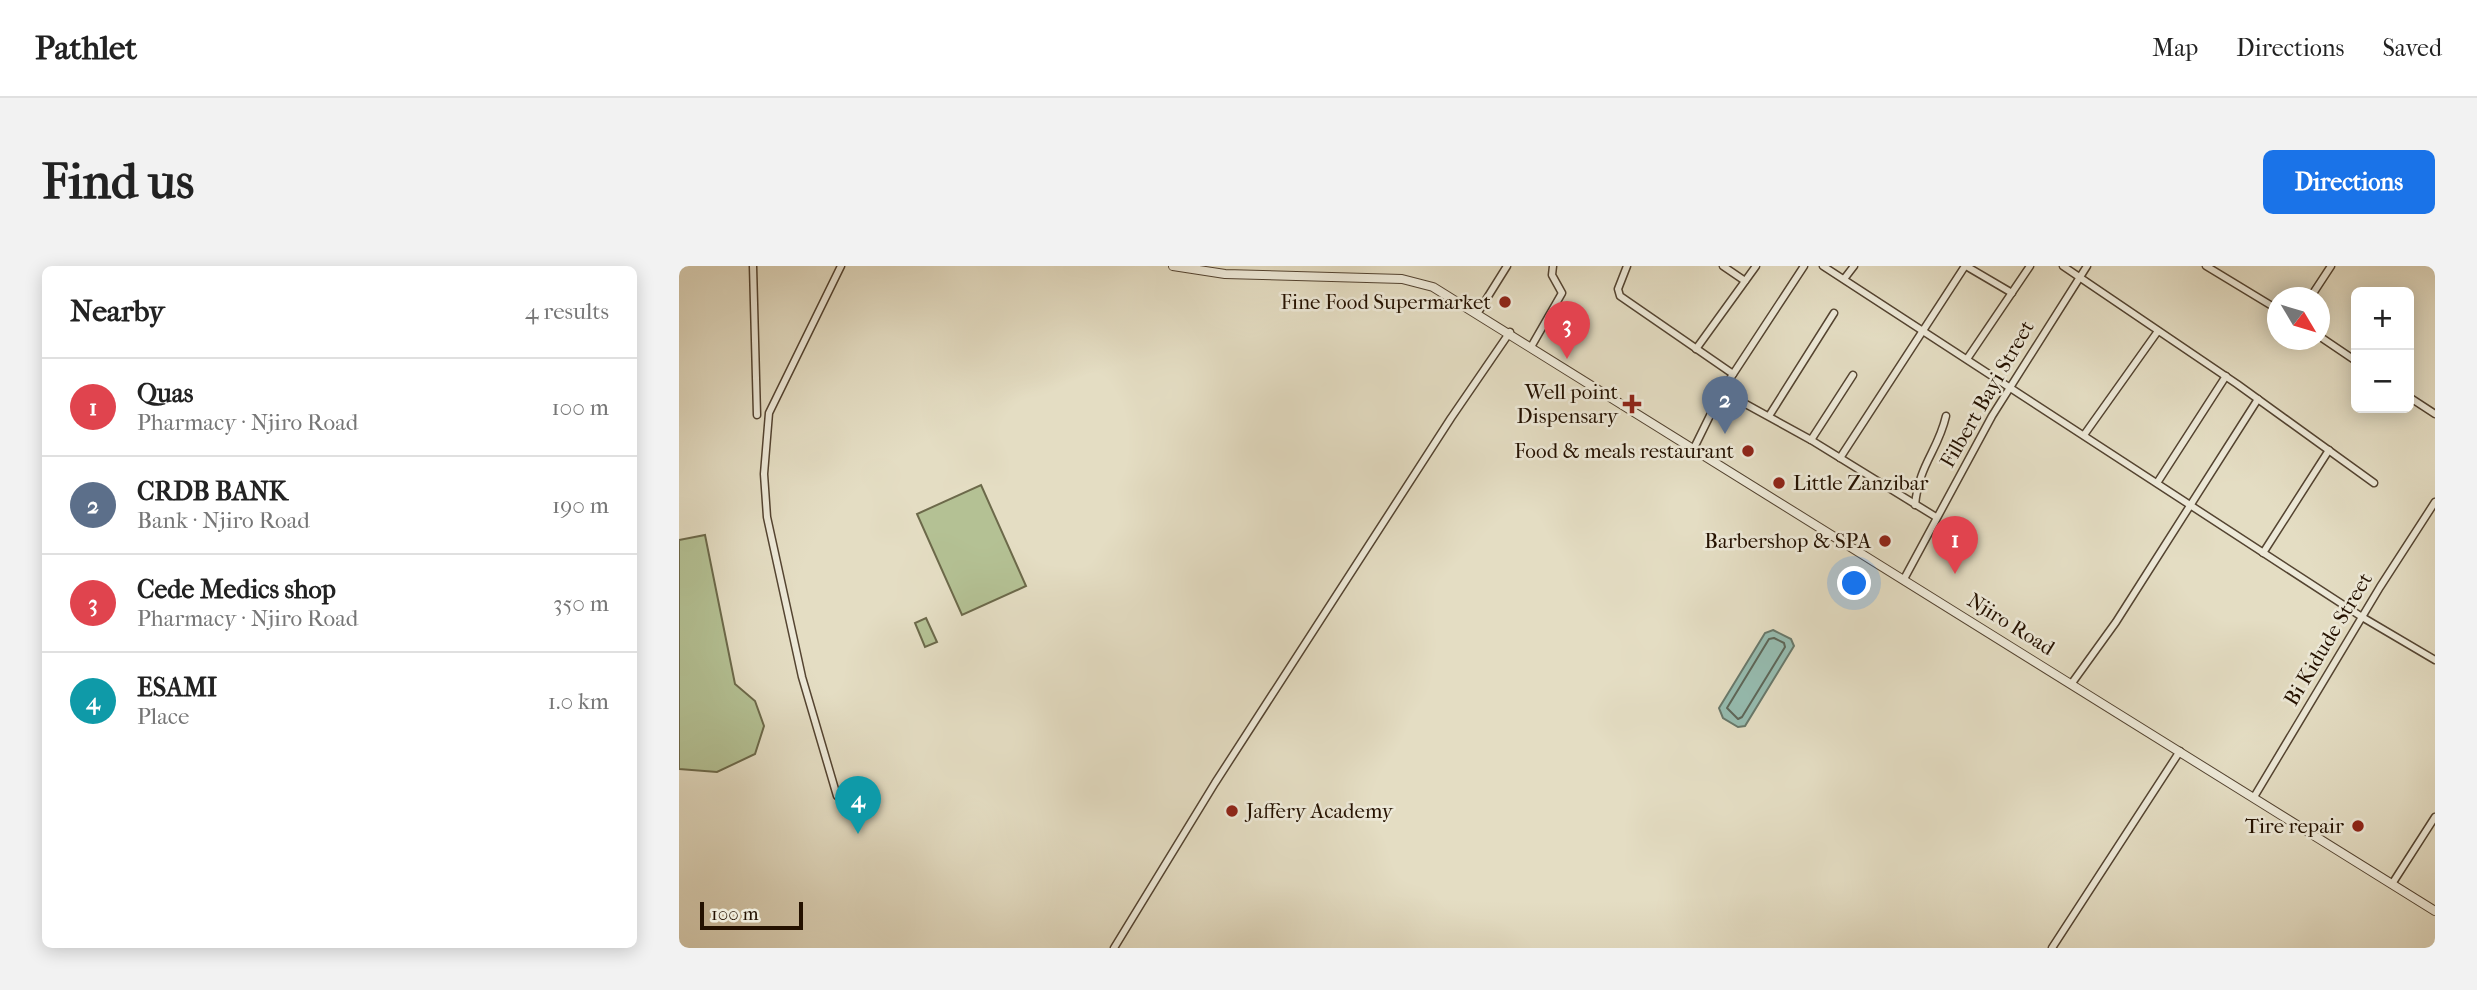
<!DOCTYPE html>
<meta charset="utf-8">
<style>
:root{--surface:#fff;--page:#f2f2f2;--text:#222;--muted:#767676;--line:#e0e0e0;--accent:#1a73e8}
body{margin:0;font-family:"IM FELL French Canon",serif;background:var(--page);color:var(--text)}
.controls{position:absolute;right:21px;top:21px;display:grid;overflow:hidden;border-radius:10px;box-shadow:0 4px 18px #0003}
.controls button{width:63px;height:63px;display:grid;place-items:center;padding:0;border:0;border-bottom:2px solid var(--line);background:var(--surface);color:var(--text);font:35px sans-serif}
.compass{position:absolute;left:1588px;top:21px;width:63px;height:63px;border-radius:50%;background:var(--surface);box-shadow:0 4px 18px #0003;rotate:128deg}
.scale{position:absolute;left:21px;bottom:18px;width:103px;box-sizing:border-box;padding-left:7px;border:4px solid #241100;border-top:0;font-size:19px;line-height:24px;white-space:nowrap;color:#241100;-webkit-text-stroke:5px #ede9d8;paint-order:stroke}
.you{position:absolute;left:1176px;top:318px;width:24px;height:24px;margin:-18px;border:5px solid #fff;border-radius:50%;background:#1a73e8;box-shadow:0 0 0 10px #1a73e833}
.badge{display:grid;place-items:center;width:46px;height:46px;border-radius:50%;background:var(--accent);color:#fff;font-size:23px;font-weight:700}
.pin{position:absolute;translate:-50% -58px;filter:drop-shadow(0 2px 4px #0008)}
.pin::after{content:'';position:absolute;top:37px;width:24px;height:21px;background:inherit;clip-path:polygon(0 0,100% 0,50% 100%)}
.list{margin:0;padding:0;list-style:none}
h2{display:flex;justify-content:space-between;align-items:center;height:91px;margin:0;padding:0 28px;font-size:30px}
h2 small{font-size:23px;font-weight:400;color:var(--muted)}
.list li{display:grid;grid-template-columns:46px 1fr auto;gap:21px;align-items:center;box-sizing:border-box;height:98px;padding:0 28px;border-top:2px solid var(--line)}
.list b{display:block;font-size:26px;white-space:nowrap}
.list p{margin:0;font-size:23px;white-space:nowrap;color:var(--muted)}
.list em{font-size:23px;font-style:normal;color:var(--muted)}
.map{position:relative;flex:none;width:1756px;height:682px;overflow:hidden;border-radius:10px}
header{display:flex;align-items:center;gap:42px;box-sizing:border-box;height:98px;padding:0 35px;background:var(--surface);border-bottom:2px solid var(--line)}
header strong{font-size:33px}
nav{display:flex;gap:38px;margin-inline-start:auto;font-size:24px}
.intro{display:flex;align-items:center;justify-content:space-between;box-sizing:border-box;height:168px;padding:0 42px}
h1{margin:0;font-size:49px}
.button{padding:18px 32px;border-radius:10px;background:var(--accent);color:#fff;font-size:24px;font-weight:700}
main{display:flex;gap:42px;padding:0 42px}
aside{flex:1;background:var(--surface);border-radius:10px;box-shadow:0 4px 18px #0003}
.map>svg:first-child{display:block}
.green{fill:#b4c194;stroke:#6c694a;stroke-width:2}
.water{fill:#96bcb0;stroke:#68786a;stroke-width:2}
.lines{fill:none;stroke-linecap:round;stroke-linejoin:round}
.shore{stroke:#5d6658;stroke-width:2}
.minor-casing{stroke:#544431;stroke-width:9}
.tertiary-casing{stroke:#544431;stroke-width:10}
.minor{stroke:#ede9d8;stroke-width:6}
.tertiary{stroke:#ede9d8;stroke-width:8}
.poi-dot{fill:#8f2418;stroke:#ede9d8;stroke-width:2.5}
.labels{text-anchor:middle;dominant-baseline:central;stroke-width:5;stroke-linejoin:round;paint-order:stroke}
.poi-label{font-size:21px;fill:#241100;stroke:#ede9d8;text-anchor:end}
.street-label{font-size:21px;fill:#241100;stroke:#ede9d8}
</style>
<header>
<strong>Pathlet</strong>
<nav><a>Map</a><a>Directions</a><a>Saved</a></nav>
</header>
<div class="intro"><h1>Find us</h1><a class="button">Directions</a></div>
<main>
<aside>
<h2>Nearby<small>4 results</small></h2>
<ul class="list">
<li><span class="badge" style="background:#e0444e">1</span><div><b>Quas</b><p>Pharmacy · Njiro Road</p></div><em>100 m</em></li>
<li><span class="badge" style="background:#5c6f8a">2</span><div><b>CRDB BANK</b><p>Bank · Njiro Road</p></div><em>190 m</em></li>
<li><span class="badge" style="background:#e0444e">3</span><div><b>Cede Medics shop</b><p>Pharmacy · Njiro Road</p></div><em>350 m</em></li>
<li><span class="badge" style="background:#0f9aa8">4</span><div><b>ESAMI</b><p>Place</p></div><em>1.0 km</em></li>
</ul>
</aside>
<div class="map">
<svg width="1756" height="682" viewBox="0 0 1756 682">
<rect width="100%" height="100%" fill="#e4ddc3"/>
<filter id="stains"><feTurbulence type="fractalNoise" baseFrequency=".00286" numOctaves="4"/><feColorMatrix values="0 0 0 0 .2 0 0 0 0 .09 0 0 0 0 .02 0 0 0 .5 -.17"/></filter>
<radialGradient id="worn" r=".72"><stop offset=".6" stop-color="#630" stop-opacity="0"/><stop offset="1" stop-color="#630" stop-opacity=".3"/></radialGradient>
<g class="green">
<path d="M302,219L347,320L283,349L238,248Z"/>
<path d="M26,269L56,418L76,435L85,460L76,488L38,506L0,503V274Z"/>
<path d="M247,352L258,376L246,381L236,357Z"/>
</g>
<path class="water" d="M1094,364L1112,373L1115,380L1066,460L1059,461L1044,452L1040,442L1086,367Z"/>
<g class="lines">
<path class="shore" d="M1095,372L1105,377L1106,381L1063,451L1059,453L1048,442L1090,373Z"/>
<defs>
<g id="minor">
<path d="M74,0L78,149"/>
<path d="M948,0L939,23L941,30L1054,108"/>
<path d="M1044,0L1066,15"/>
<path d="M1144,0L1683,351L1756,394"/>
<path d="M1287,0L1333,27"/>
<path d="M1384,0L1558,118L1695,217"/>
<path d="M1527,0L1598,43"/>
<path d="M1165,13L1175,0"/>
<path d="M1631,32L1652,0"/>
<path d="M798,48L828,0"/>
<path d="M1640,70L1677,95"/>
<path d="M852,81L883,27L873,9L874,0"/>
<path d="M1017,83L1077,0"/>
<path d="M1288,93L1351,0"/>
<path d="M1043,125L1132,174L1257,251"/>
<path d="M1730,131L1756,148"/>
<path d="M1090,150L1155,47"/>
<path d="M1405,169L1479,65"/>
<path d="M1132,174L1174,109"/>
<path d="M1015,182L1043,125L1125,0"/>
<path d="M1161,192L1286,0"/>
<path d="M1478,217L1547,110"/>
<path d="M1236,239C1240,198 1259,185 1267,150"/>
<path d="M1584,287L1650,184"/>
<path d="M1225,313L1313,150L1408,0"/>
<path d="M1393,417L1437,356L1579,133"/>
<path d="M158,530L123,411L88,251L85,208L90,147L162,0"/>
<path d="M1575,531L1701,321L1756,236"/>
<path d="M1713,618L1756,551"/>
<path d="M435,682L536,517L772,152L831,66"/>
<path d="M1373,682L1501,485"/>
</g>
<path id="tertiary" d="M494,0L546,8L723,13L754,21L1756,645"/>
</defs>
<use href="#minor" class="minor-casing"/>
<use href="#tertiary" class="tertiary-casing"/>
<use href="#minor" class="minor"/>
<use href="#tertiary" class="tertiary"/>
</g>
<g class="poi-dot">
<circle cx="826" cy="36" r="7"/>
<path d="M949.5 127.5h7v7h7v7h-7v7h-7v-7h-7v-7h7z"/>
<circle cx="1069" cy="185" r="7"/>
<circle cx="1100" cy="217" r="7"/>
<circle cx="1206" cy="275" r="7"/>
<circle cx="553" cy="545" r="7"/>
<circle cx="1679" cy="560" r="7"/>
</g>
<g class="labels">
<g class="poi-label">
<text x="812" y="36">Fine Food Supermarket</text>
<text x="939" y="126">Well point<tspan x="939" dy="24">Dispensary</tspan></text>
<text x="1055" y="185">Food &amp; meals restaurant</text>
<text x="1114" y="217" text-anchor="start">Little Zanzibar</text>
<text x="1192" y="275">Barbershop &amp; SPA</text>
<text x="567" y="545" text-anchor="start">Jaffery Academy</text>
<text x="1665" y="560">Tire repair</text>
</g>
<g class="street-label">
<text transform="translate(1308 128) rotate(-60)">Filbert Bayi Street</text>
<text transform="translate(1332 358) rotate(32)">Njiro Road</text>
<text transform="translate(1649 373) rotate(-59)">Bi Kidude Street</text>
</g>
</g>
<rect width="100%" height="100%" filter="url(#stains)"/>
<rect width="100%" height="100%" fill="url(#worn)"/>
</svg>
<div class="controls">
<button>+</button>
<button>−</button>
</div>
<svg class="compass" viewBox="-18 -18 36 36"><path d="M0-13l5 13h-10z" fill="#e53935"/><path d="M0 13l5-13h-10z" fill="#767676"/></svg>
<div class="scale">100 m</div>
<div class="you"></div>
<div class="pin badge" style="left:1276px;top:308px;background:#e0444e">1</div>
<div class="pin badge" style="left:1046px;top:168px;background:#5c6f8a">2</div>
<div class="pin badge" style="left:888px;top:93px;background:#e0444e">3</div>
<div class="pin badge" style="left:179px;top:568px;background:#0f9aa8">4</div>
</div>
</main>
